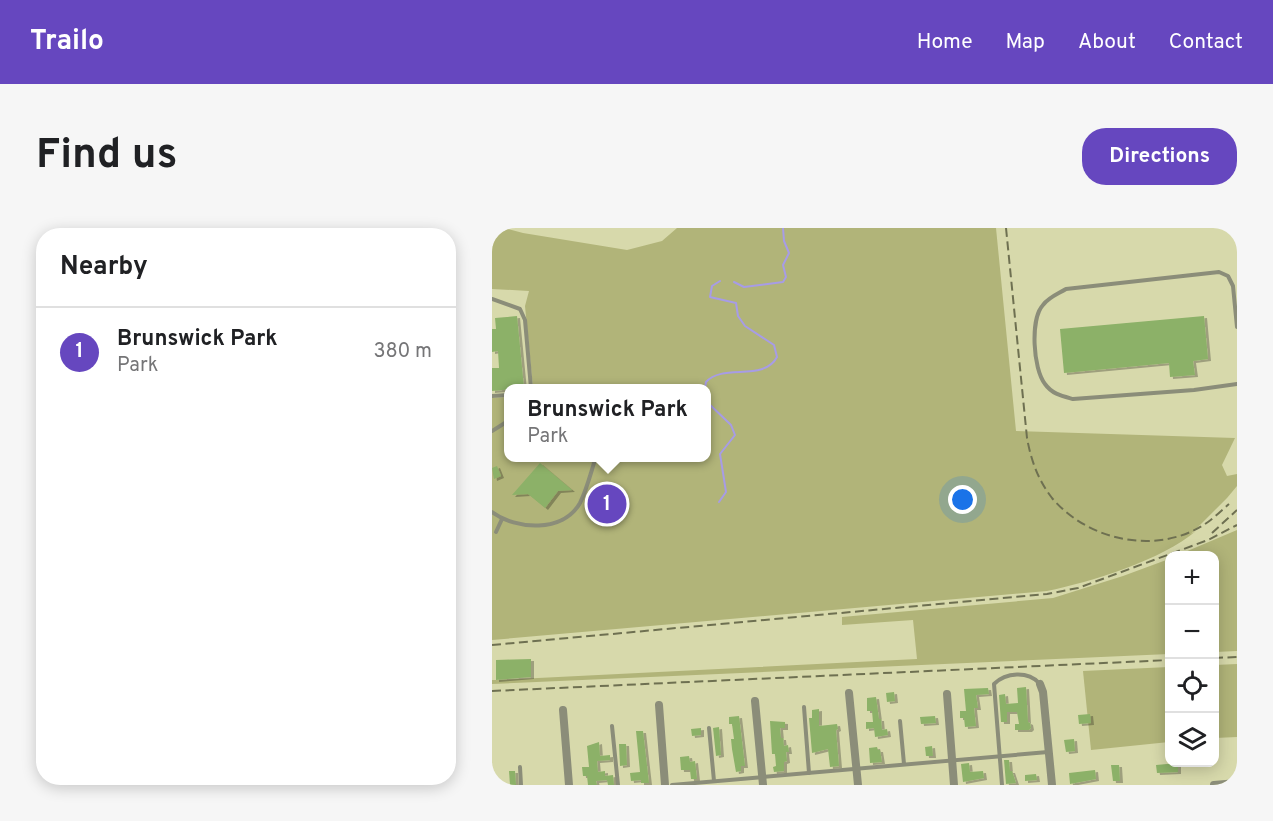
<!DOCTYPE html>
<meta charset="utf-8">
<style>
:root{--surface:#fff;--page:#f6f6f6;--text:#202124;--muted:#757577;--line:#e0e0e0;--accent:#6647bf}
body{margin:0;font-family:Overpass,sans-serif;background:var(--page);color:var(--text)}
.controls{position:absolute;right:18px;bottom:18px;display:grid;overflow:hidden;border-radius:12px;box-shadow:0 3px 15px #0003}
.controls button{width:54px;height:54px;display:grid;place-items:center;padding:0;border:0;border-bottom:2px solid var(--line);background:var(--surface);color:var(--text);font:30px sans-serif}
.you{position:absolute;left:471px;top:272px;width:21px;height:21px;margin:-15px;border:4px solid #fff;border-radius:50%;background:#1a73e8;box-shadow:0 0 0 9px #1a73e833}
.badge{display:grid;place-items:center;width:39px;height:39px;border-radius:50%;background:var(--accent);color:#fff;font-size:20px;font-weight:700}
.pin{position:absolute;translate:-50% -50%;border:3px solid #fff;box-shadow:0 2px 6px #0006}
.popup{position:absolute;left:12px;top:156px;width:207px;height:78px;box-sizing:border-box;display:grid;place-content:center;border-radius:12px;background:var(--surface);filter:drop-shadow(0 2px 4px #0005);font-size:20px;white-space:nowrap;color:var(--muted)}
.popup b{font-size:22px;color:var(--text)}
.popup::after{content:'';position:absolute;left:50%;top:100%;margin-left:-12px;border:12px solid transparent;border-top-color:var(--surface)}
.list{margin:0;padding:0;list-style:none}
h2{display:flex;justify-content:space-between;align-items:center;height:78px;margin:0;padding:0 24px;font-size:26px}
h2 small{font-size:20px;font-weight:400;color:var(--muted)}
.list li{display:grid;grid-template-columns:39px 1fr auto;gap:18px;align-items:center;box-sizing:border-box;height:90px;padding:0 24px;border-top:2px solid var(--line)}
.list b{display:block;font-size:22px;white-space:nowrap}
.list p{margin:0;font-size:20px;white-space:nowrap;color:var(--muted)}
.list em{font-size:20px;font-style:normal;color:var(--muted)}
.icon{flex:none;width:33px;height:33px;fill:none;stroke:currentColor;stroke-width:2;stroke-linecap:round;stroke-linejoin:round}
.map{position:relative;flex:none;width:745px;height:557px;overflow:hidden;border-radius:24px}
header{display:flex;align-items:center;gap:36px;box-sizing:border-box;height:84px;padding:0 30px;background:var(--accent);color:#fff}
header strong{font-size:28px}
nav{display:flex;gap:33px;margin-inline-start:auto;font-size:21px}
.intro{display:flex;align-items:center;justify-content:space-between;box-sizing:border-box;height:144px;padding:0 36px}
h1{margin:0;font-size:42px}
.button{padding:15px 27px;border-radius:24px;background:var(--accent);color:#fff;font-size:21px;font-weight:700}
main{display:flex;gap:36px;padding:0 36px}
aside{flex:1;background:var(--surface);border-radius:24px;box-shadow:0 3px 15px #0003}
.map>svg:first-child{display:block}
.green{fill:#b1b479}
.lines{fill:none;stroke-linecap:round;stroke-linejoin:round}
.stream{stroke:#a79ce6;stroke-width:2}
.building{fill:#8cb168;filter:url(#shadow)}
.service{stroke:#8b8d79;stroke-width:4}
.minor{stroke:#8b8d79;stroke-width:8}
.rail{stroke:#6e7051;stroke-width:2;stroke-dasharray:9 4.5;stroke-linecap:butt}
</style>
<header>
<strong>Trailo</strong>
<nav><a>Home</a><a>Map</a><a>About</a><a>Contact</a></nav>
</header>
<div class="intro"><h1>Find us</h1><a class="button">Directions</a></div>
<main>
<aside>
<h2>Nearby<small></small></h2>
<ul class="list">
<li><span class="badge">1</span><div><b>Brunswick Park</b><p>Park</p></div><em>380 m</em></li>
</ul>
</aside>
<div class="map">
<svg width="745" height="557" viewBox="0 0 745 557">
<defs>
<filter id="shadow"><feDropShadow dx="3" dy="2" stdDeviation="0" flood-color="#0004"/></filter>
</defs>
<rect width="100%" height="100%" fill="#d7d9ab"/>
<g class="green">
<path d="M0,0H12L31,5L135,22L170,13L185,0H504L524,203L743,210L730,237L735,248L745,246V258L735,270L699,306L704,303C670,332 599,354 555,363L0,412V170L16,169V230H214V160H41L33,78L37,63L0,61Z"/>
<path d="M745,302V423L723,424L722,328L686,327Z"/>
<path d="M677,331V426L0,456V452H4L425,431L421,392L350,397V389L561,370L631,348Z"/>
<path d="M745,436V509L723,510V437Z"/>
<path d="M677,439V514L599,522L591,443Z"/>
</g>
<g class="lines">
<g class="stream">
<path d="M242,54L252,59L291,54L294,49L291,37L297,25L292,13L291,0"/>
<path d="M213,160L214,154C231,135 272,154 285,129L282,117L253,98L246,88L244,75L218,69L220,58L228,53"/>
<path d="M214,173L239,197L243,207L228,226L234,264L227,274"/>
</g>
</g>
<g class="building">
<path d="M25,88L32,160L0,163V140H7L6,123L0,124V101H4L3,90Z"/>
<path d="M712,88L716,131L701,133L703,147L678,149L677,135L572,145L568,101Z"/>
<path d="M48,235L80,262L66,263L53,280L36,266L20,267Z"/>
<path d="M5,238L9,248L2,251L0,240Z"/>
<path d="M39,431V449L4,452V432Z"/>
<path d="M534,459L536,494L538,495L539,500L537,502H523V496H527L525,484H515V494H509L507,467L513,466L514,476L526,475L525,460Z"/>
<path d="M496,460L497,466L484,467L486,480H482L484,498L473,499L472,490H468V483H474L472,461Z"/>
<path d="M402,464L403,473L395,474L394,465Z"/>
<path d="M384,469L387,491H389L390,502L395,501L396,507L383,509L382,500L374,501V494H381L380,483H375V470Z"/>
<path d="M327,481V498L345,496L346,501L344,502L347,538L338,539L336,521L320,525L317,490H320V482Z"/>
<path d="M598,486L599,495L587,496L586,487Z"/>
<path d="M247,488L253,538H249V543L244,544L240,521L239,511H242L240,496H237V489Z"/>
<path d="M443,488L444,495L429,496L428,489Z"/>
<path d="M278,493L293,494V500H288L289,510H291L292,518L296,517L297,524H294L295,533L292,534V543L282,544L281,539L284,538L283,526H280Z"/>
<path d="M227,499L229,527L224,528L221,500Z"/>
<path d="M209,500V507L200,508L199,501Z"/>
<path d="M144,503H151L157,555H149V552L139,553L138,545L148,544Z"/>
<path d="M582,511L583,523L574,524L572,512Z"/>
<path d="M107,514L108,528L118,527V532L105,533L106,544L113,543V548L121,547L122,557H116L115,552L104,553L105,557H96L95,548H91L90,539H97L95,518Z"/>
<path d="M127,516H134L135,537L128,538Z"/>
<path d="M440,518L441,528H434L433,519Z"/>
<path d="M385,519L386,522H388L390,534L378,535L377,520Z"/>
<path d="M197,528L198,534L203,533L205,551H199L198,542H189L188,529Z"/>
<path d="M512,532H517L518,543H520L524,555L514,556Z"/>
<path d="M477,535L478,544L491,543L492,550L471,554L469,536Z"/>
<path d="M686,535V544L665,545L664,537Z"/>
<path d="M619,537H627L628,553H621Z"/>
<path d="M603,542L604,551L578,556L577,545Z"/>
<path d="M17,543H23L24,557H18Z"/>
<path d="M544,546L545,552L533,553V547Z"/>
</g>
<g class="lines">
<g class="service">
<path d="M0,71L28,81L33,92L39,160"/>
<path d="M745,99L741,58L736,48L727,44L574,61C566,66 557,69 551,77C538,91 541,141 553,156C560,166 570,168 581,171L702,162L745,156"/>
<path d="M0,168L16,167"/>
<path d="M0,203L16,193"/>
<path d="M0,284C24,302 71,305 88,275C94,263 98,248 102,235L101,230"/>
<path d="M4,304L10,291"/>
<path d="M312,479L317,545"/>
<path d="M408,493L412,536"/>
<path d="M120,498L126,557"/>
<path d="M217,500L222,553"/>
<path d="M28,539L29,557"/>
<path d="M180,557L556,524"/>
<path d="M510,557L502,456C514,444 536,443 547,455"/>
</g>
<g class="minor">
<path d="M548,456L551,464L560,557"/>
<path d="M357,465L366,557"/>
<path d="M455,466L462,557"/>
<path d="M263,473L271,557"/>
<path d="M167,477L173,557"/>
<path d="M71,482L77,557"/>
<path d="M722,557L745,555"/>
</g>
<g class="rail">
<path d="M514,0L535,210C539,232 546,252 560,270C597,314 668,328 716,294C723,289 730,282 737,276"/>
<path d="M720,305L745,282"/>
<path d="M0,417L555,366L586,360L716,312L745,297"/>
<path d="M722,430L745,429"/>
<path d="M0,463L678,432"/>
</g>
</g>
</svg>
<div class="controls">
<button>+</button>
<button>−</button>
<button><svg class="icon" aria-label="locate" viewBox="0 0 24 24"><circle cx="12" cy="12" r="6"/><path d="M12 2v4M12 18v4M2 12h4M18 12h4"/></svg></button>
<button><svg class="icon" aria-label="layers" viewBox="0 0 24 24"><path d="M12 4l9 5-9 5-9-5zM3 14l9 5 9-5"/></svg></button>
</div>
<div class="you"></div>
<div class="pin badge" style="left:115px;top:276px">1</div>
<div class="popup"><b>Brunswick Park</b>Park</div>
</div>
</main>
